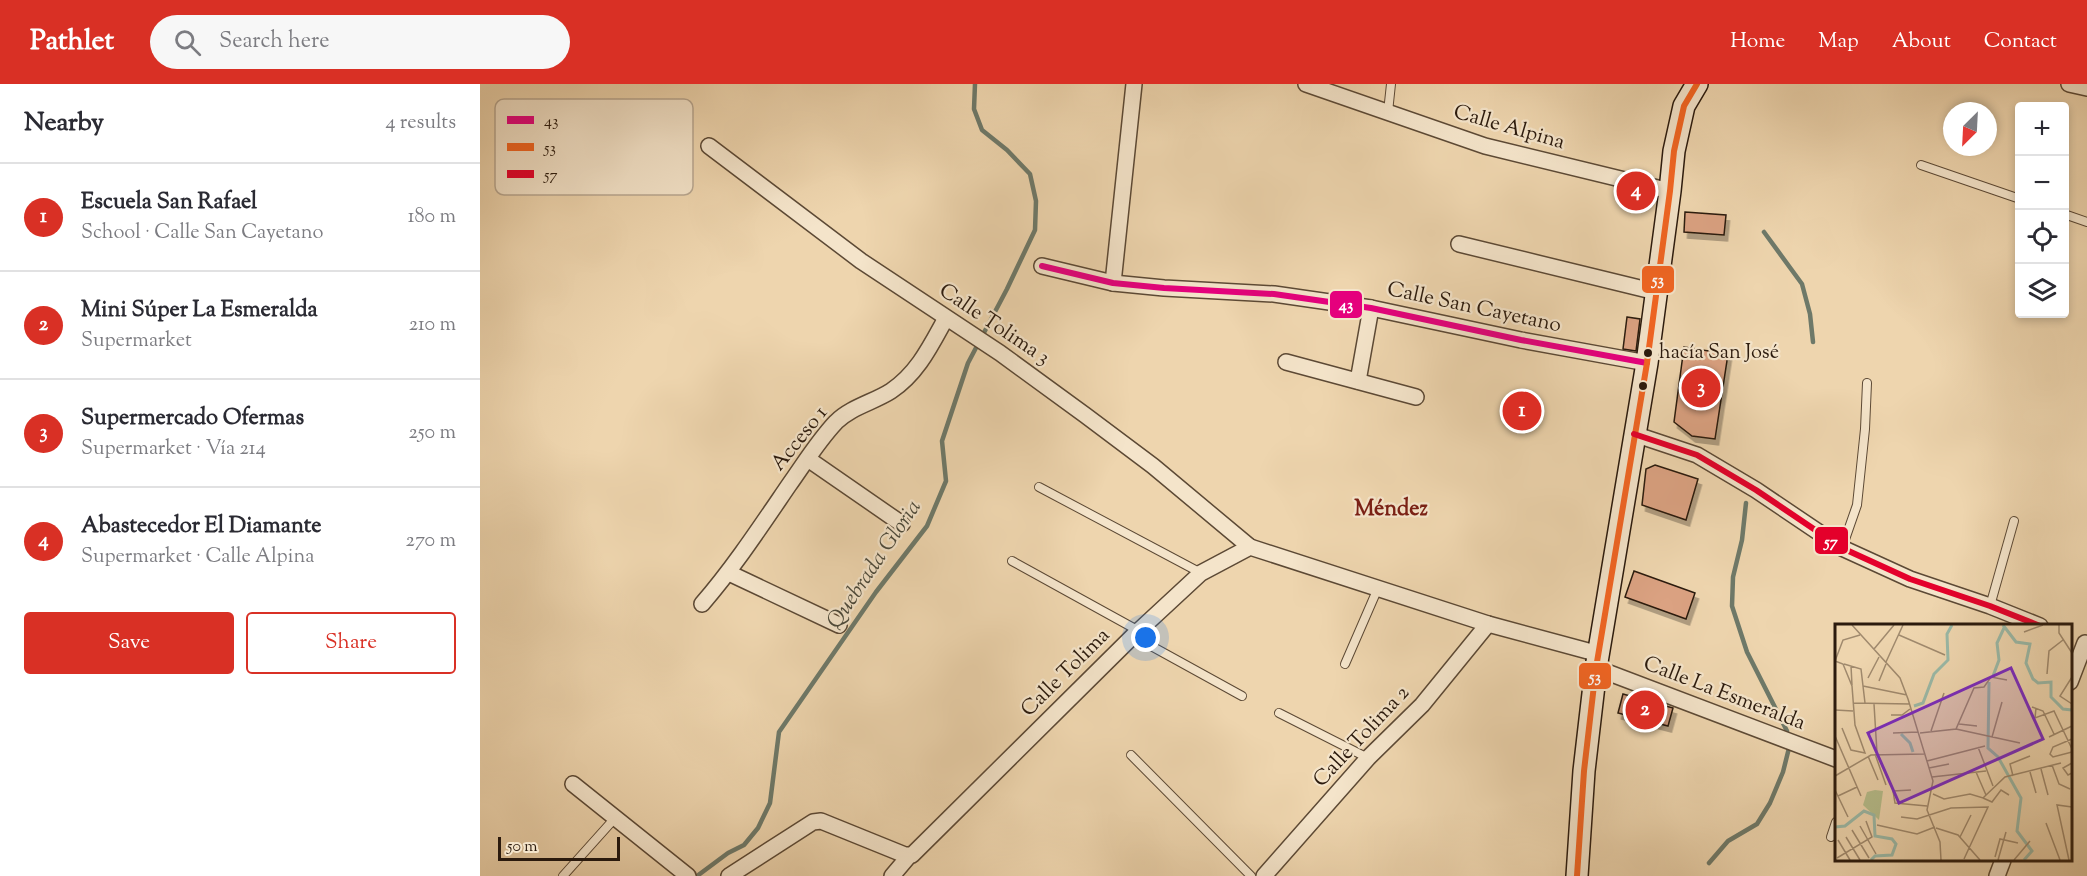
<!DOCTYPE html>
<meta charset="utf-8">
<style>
:root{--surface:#fff;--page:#f7f7f7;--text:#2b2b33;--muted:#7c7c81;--line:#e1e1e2;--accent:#d93025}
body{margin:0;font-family:"Sorts Mill Goudy",serif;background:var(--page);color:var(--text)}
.controls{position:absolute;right:18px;top:18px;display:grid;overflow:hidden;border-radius:6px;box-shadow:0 3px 9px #0003}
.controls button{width:54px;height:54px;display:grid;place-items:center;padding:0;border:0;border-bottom:2px solid var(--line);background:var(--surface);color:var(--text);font:30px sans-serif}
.compass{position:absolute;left:1463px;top:18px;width:54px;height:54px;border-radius:50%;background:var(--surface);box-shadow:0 3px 9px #0003;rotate:204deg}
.scale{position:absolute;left:18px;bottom:15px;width:122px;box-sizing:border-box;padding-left:6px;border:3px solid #2b1a0d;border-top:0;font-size:16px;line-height:21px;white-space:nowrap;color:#2b1a0d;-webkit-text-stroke:4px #f4e4ca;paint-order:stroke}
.you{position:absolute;left:666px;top:554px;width:21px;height:21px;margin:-15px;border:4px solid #fff;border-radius:50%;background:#1a73e8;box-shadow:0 0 0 9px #1a73e833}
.badge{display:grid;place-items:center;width:39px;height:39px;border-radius:50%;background:var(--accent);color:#fff;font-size:20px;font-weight:700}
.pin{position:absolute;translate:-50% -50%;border:3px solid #fff;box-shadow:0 2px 6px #0006}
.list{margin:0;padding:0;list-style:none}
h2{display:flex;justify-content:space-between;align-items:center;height:78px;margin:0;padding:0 24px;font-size:26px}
h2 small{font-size:20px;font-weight:400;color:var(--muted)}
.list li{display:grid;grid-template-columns:39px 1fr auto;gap:18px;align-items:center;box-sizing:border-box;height:108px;padding:0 24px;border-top:2px solid var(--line)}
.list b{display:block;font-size:22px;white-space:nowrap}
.list p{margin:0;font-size:20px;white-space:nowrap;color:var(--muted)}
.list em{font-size:20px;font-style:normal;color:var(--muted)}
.actions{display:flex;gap:12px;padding:18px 24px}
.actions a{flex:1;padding:14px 0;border:2px solid var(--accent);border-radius:6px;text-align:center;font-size:21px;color:var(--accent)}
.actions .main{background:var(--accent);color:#fff}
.icon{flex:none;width:33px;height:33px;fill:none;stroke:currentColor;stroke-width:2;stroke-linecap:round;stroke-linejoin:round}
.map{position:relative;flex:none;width:1607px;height:792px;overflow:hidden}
header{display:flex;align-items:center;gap:36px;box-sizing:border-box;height:84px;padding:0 30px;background:var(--accent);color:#fff}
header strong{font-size:28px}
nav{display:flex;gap:33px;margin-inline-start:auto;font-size:21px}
.search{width:420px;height:54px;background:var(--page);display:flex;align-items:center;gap:15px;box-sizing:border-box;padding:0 21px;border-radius:33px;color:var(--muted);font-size:22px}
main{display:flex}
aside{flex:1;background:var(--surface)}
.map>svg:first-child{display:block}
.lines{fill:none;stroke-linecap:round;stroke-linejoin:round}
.stream{stroke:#6e7969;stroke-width:4.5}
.building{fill:#dba282;stroke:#2b1a0d;stroke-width:1.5;filter:url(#shadow)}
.service-casing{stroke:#5c4935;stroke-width:10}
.minor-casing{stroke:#5c4935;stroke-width:18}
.secondary-casing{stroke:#2b1a0d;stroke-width:24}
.service{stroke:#f4e4ca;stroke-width:8}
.minor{stroke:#f4e4ca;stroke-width:15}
.secondary{stroke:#f4e4ca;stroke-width:21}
.bus-1-casing{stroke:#f4e4ca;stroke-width:10}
.bus-2-casing{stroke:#f4e4ca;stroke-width:10}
.bus-3-casing{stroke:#f4e4ca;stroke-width:10}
.bus-1{stroke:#e5007d;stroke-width:6}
.bus-2{stroke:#f26522;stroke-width:6}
.bus-3{stroke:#e4002b;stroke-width:6}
.bus-dot{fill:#2b1a0d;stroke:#f4e4ca;stroke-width:2}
.labels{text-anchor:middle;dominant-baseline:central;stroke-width:4.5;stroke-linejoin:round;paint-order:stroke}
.bus-label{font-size:20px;fill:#2b1a0d;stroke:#f4e4ca;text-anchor:start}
.street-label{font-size:21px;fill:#2b1a0d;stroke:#f4e4ca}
.neighbourhood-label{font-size:22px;font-weight:bold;fill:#7a1f14;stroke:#f4e4ca}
.water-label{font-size:22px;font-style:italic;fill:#4c4a3b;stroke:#f4e4ca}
.inset-river{fill:none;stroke:#9ab9a7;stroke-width:3}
.inset-road{fill:none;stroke:#a08a6e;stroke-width:1.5}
.view{fill:#7b2cbf;fill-opacity:0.15;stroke:#7b2cbf;stroke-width:3}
.inset-edge{fill:none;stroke:#2b1a0d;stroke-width:3}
.key{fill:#f4e4ca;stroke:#b8a791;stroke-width:1.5}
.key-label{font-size:16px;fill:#2b1a0d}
.line-badge{stroke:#f4e4ca;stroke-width:2}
.badge-label{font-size:16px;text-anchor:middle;font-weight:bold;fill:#fff}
</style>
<header>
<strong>Pathlet</strong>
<div class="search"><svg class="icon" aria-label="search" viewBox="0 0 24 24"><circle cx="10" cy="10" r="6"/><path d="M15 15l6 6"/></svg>Search here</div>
<nav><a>Home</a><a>Map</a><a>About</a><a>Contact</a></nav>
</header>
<main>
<aside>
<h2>Nearby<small>4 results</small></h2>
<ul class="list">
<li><span class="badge">1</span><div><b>Escuela San Rafael</b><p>School · Calle San Cayetano</p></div><em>180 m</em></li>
<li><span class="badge">2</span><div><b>Mini Súper La Esmeralda</b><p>Supermarket</p></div><em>210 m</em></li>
<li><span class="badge">3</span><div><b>Supermercado Ofermas</b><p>Supermarket · Vía 214</p></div><em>250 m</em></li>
<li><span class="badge">4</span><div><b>Abastecedor El Diamante</b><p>Supermarket · Calle Alpina</p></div><em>270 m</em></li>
</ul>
<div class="actions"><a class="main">Save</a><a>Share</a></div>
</aside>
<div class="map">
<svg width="1607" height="792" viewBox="0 0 1607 792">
<defs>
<filter id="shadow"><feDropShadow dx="3.5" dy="6" stdDeviation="0" flood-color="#0004"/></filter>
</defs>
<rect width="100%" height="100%" fill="#eed5ae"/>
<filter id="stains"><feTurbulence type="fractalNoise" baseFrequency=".00333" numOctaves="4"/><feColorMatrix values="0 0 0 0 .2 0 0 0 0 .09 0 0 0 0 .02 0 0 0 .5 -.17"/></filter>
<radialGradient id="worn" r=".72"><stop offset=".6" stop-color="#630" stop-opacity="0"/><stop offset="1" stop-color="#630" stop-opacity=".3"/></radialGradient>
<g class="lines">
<g class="stream">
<path d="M1284,148L1322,200L1330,230L1333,258"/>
<path d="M1266,419L1262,456L1253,493L1252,522L1267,568L1307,647"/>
<path d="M1229,779L1248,757L1277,740L1290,719L1303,688L1309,664"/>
<path d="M217,792L248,769L264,761L278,744L290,719L299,648L396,508L447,442L466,397L462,357L488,279L527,205L555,146L556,117L550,90L527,66L502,46L494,25L495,0"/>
</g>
</g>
<g class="building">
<path d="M1205,128L1246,131L1244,151L1204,148Z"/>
<path d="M1147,233L1160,235L1156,267L1143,265Z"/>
<path d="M1204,263L1248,270L1235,355L1212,352L1194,338Z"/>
<path d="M1175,381L1218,395L1206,436L1162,421L1166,385Z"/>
<path d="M1154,487L1215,509L1206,535L1145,513Z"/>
<path d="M1143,610L1193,624L1188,642L1138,629Z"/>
</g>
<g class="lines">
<defs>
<g id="service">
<path d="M908,28L911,0"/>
<path d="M1441,81L1540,115"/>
<path d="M1584,130L1607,138"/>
<path d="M559,403L721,489"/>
<path d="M1362,464L1377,421L1385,345L1387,299"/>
<path d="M532,477L659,547"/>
<path d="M1510,522L1534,437"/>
<path d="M653,552L762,612"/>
<path d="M865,580L898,504"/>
<path d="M799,629L888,674"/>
<path d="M651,671L771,792"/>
<path d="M1351,753L1356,738"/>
<path d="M83,792L135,734"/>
</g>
<g id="minor">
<path d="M826,0L1005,62L1190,107"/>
<path d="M1589,0L1607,4"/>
<path d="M229,62L381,177L520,269L605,331L673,382L770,463"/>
<path d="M979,160L1176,208"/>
<path d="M562,182L633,199L684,204L794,210L891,224L1041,256L1167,279"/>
<path d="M633,199L654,0"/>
<path d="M806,278L936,313"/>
<path d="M878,297L891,224"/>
<path d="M1154,350L1217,371L1276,406L1362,464L1430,495L1510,522L1560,542"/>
<path d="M328,375L422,440"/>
<path d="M249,489L359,541"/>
<path d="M222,520C254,483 281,442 309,401C324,380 338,357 356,338C371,323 394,318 411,307C438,289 451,261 466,234"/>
<path d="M1116,584L1356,675"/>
<path d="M1590,598L1605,559"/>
<path d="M93,700L208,792"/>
<path d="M249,792L333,738L341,737L425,771H432L653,552L721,489L770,463L1008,540L1119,570"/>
<path d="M412,792L429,772"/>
<path d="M784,792L888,674L942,621L1008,540"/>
<path d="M1517,792L1523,776"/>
</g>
<path id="secondary" d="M1097,792L1104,687L1116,584L1167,279L1190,107L1194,67L1204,22L1217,0"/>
</defs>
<use href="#service" class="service-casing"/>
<use href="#minor" class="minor-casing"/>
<use href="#secondary" class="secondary-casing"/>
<use href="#service" class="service"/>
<use href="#minor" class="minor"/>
<use href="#secondary" class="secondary"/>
<defs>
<path id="bus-1" d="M562,182L633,199L684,204L794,210L891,224L1041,256L1167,279"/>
<path id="bus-2" d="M1097,792L1104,687L1116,584L1167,279L1190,107L1194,67L1204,22L1217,0"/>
<path id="bus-3" d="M1154,350L1217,371L1276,406L1362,464L1430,495L1510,522L1560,542"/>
</defs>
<use href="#bus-1" class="bus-1-casing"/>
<use href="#bus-2" class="bus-2-casing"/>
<use href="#bus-3" class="bus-3-casing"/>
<use href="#bus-1" class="bus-1"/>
<use href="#bus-2" class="bus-2"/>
<use href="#bus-3" class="bus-3"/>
</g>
<g class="bus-dot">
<circle cx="1168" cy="269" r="5"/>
<circle cx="1163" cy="302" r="5"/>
</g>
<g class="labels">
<g class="bus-label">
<text x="1179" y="269">hacía San José</text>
</g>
<g class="street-label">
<text transform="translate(1029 44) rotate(16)">Calle Alpina</text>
<text transform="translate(994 224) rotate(12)">Calle San Cayetano</text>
<text transform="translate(514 241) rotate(34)">Calle Tolima 3</text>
<text transform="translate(320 355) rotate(-51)">Acceso 1</text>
<text transform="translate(586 589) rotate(-45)">Calle Tolima</text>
<text transform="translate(1244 610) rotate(21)">Calle La Esmeralda</text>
<text transform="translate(882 653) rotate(-47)">Calle Tolima 2</text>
</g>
<g class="neighbourhood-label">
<text x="911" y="426">Méndez</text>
</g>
<g class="water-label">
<text transform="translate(395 481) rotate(-56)">Quebrada Gloria</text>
</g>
</g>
<g transform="translate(1355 540)">
<rect width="237" height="237" fill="#eed5ae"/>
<path d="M40,166L48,167L44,196L28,181L32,168Z" fill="#b6be8c"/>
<path class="inset-river" d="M168,1L181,18L195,20L191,39L198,55L203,59L216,58V73L228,85L237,86M158,52L164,36L162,19L169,4M154,58L153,124L163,133L186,174L182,207L197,227L189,236M79,82L88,79L99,50L113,36L112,10L117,1M66,110L75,119L78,128M0,203L10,202L29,187L39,191L40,212L57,215L61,220L57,231L40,232L36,236"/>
<path class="inset-road" d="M17,1L65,54L73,75L98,157L92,186L105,218L106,236M224,1V9L237,29M189,8L208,1M64,11L110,31M39,25L59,1M0,37L8,40L17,62L20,101L30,129L16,126L7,104M0,37L8,16L25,11M51,38L68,1M9,40L26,45L30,79M16,42L17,61M212,50L214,27L228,16M237,53L225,72L237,80M33,54L44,33M44,57L51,40M28,62L72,71M18,79L75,80M39,80L42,129M197,83L208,87L219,110M201,84L200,94L219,87L237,125M0,86L18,87M56,91H67L75,85M124,100L142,102M121,105L185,119M96,107L109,69M58,109L83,108M85,109L121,105L139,64L149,63L156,53L172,56M0,112L26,172M157,113L167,78M214,113L237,102M237,115L218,123L215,130L218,133L237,128M143,123L158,162M40,130L51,161M33,132L43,156M92,137L150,122M237,139L228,144L233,151L237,149M217,141L224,160L235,165M94,144L114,140M206,145L213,171M141,148L151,171M195,148L201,169M0,152L36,131L89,130M178,152L175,140L195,132M97,153L151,147M0,166L13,193M58,167L60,179L92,182M58,167L76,166M98,170L109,175L135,170L148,174L170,153L226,139M3,172L22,163M148,174L157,178L166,166L174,171M66,193L82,195L116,184L153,183L129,235M211,199L225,236M42,201L82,210L100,203M25,202L41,230M101,204L123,211L145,236M17,206L34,234M11,213L25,236M125,213L136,191M3,216L15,236M160,233L165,215L183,219M2,234L37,213L31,197M163,236L171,208M179,236L195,217M234,236L222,181L237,183"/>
<path class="view" d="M176,44L208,115L64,179L33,109Z"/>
<rect width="237" height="237" class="inset-edge"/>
</g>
<rect x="15" y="15" width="198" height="96" rx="9" class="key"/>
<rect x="27" y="32" width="27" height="8" fill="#e5007d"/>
<rect x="27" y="59" width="27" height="8" fill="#f26522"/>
<rect x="27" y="86" width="27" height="8" fill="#e4002b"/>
<g class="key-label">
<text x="64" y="42">43</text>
<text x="64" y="69">53</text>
<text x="64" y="96">57</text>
</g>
<g class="line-badge">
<rect x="1161" y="181" width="34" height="29" rx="6" fill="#f26522"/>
<rect x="849" y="206" width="34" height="29" rx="6" fill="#e5007d"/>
<rect x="1334" y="442" width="35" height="29" rx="6" fill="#e4002b"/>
<rect x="1098" y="578" width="34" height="28" rx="6" fill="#f26522"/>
</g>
<g class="badge-label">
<text x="1178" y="201">53</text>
<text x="866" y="226">43</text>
<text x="1351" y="463">57</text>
<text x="1115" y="598">53</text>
</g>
<rect width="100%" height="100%" filter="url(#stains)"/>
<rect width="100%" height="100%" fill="url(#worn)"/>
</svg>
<div class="controls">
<button>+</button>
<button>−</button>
<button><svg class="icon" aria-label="locate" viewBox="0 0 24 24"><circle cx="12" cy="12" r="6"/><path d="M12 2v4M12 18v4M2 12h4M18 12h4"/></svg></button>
<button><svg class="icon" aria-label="layers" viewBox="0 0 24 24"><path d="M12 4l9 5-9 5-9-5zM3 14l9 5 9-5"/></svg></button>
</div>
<svg class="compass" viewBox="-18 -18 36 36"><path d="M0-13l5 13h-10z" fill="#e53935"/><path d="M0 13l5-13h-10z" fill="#7c7c81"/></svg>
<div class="scale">50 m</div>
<div class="you"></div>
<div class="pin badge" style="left:1042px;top:327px">1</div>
<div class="pin badge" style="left:1165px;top:626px">2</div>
<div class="pin badge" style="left:1221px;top:304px">3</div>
<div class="pin badge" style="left:1156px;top:107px">4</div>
</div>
</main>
